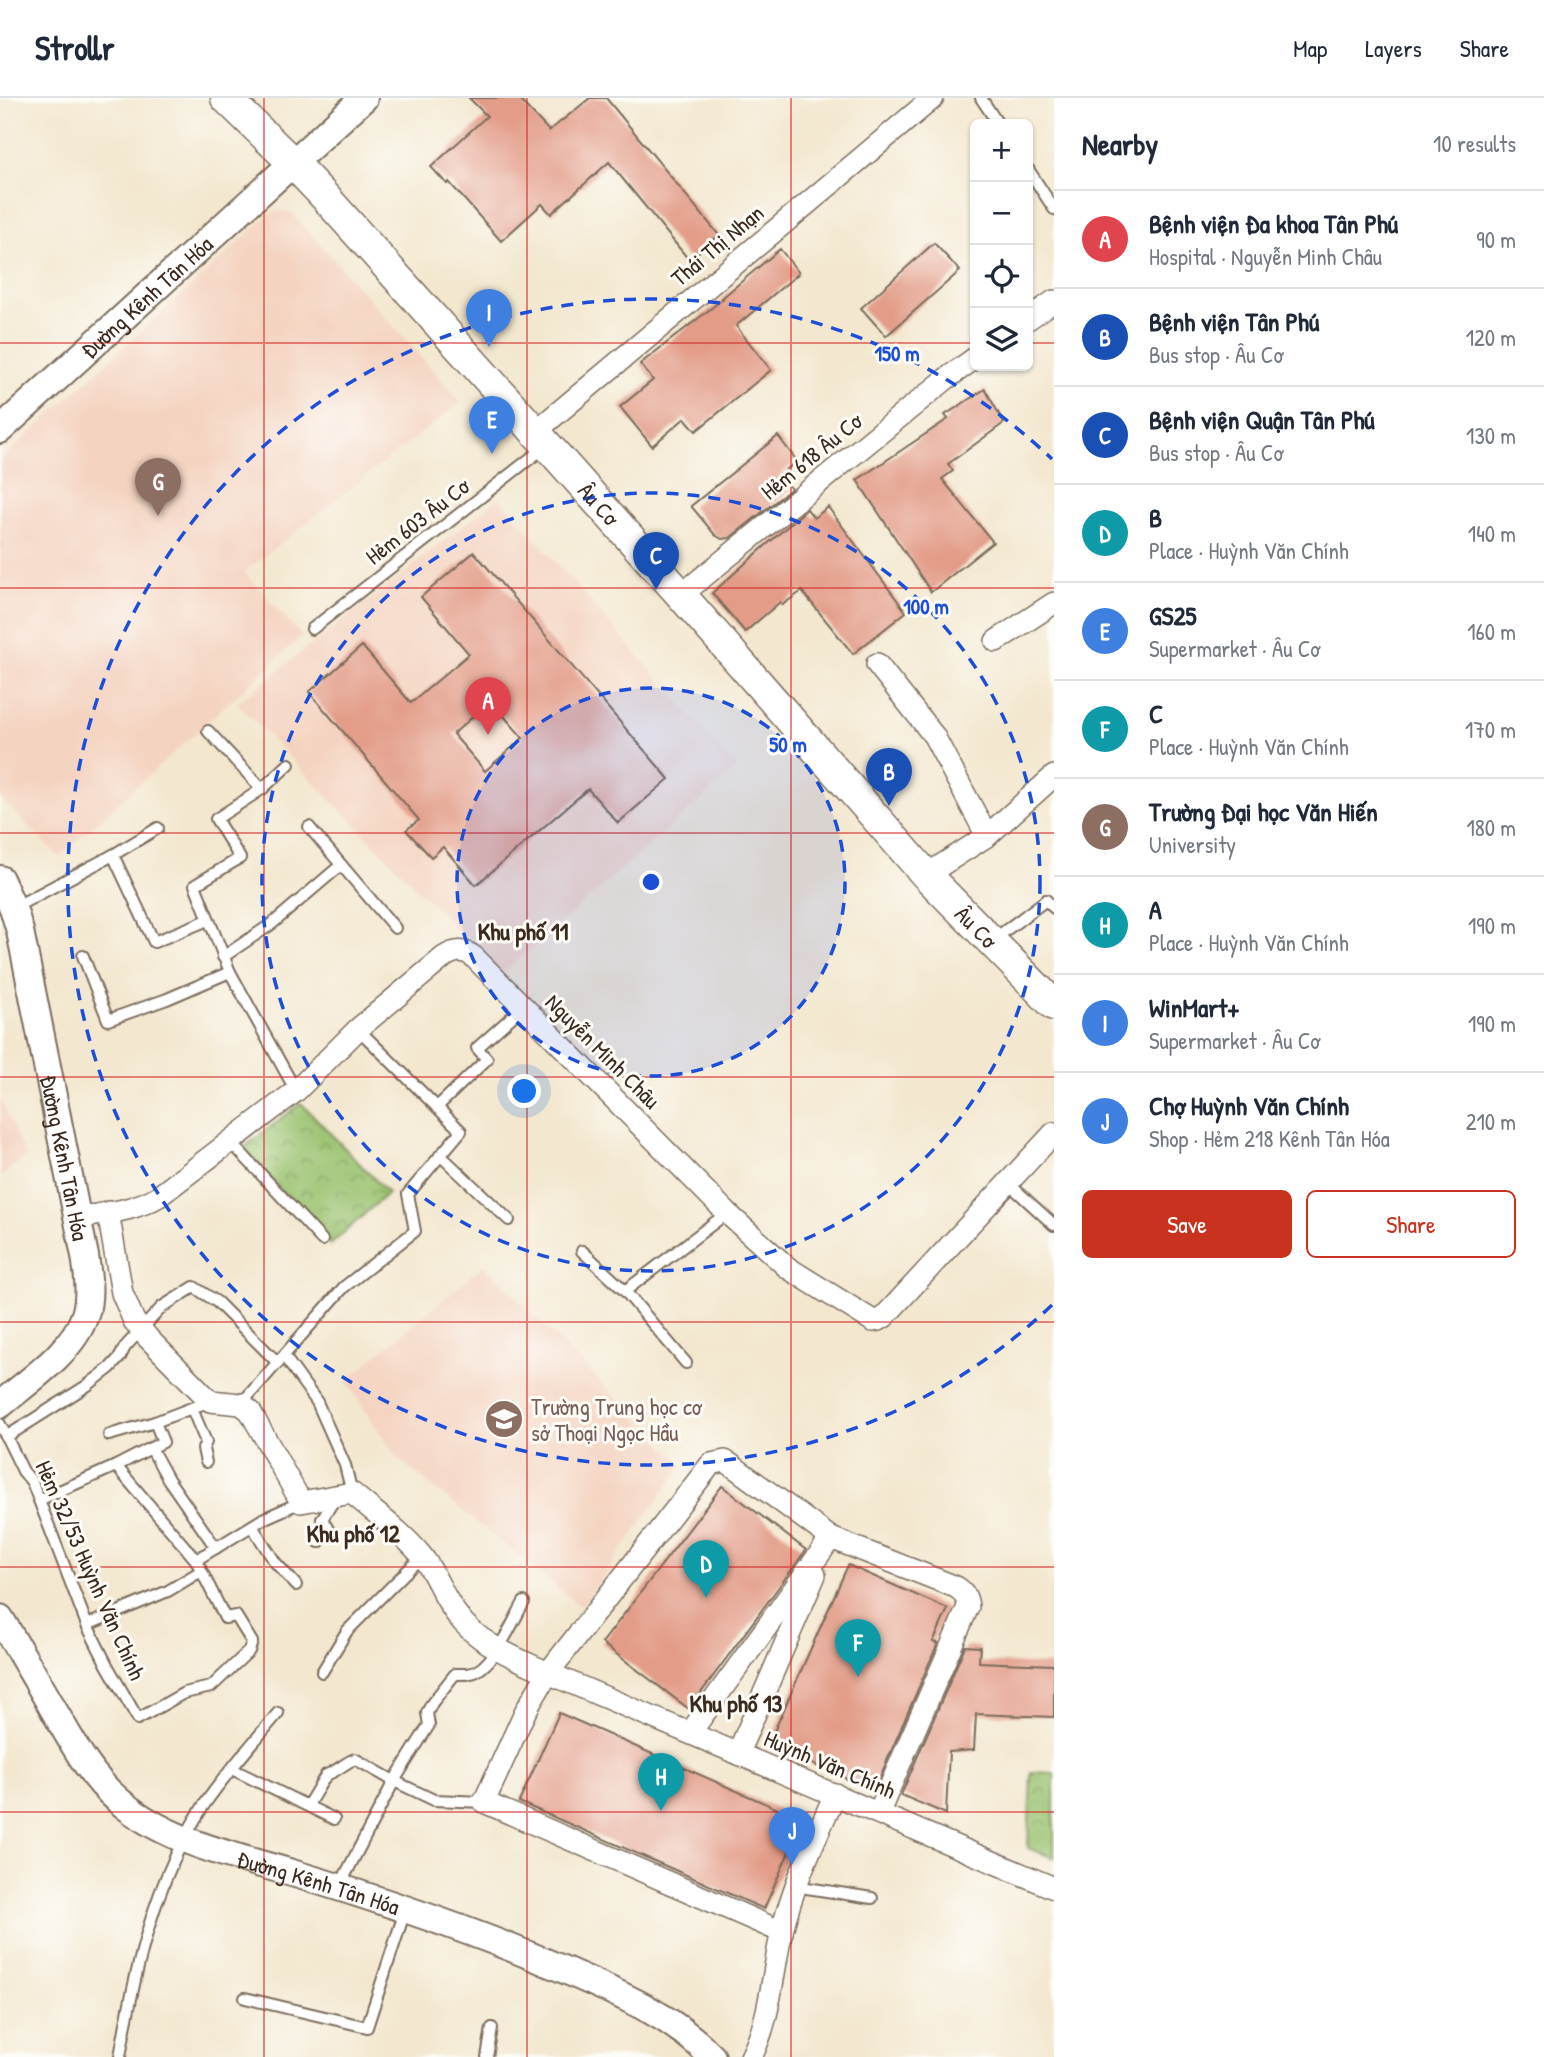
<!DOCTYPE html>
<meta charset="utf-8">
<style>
:root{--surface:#fff;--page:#f6f6f7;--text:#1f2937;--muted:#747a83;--line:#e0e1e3;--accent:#c8321e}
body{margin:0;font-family:"Patrick Hand",sans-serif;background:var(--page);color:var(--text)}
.controls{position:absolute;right:21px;top:21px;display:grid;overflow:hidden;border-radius:10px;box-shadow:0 2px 5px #0004}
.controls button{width:63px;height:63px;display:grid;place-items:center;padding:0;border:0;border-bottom:2px solid var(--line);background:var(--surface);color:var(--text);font:35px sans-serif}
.you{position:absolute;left:525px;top:994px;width:24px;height:24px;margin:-18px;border:5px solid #fff;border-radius:50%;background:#1a73e8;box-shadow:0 0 0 10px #1a73e833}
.badge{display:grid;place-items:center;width:46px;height:46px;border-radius:50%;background:var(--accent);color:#fff;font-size:23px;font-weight:700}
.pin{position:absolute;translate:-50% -58px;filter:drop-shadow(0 2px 4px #0008)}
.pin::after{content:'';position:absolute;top:37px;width:24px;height:21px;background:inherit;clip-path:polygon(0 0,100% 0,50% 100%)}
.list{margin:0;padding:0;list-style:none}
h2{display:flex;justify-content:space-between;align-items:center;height:91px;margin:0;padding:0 28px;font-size:30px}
h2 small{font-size:23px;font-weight:400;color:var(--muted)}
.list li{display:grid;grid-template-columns:46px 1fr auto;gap:21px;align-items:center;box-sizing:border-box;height:98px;padding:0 28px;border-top:2px solid var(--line)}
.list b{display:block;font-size:26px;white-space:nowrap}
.list p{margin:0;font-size:23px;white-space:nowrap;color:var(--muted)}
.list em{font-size:23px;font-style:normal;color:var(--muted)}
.actions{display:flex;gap:14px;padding:21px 28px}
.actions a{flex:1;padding:16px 0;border:2px solid var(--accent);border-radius:10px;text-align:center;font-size:24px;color:var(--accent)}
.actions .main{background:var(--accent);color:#fff}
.icon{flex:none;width:38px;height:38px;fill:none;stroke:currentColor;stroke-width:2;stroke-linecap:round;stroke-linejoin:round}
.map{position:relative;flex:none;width:1054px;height:1959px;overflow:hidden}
header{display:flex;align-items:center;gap:42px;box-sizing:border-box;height:98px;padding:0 35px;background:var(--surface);border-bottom:2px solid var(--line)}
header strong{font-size:33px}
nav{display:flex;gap:38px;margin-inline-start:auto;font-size:24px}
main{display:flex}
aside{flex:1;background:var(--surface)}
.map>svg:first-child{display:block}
.built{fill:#f4d3c0}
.park{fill:url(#park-crowns);stroke:#6a7646;stroke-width:2}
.building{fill:#e39c88;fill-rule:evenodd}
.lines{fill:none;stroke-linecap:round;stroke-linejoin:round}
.service-casing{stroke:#7b6c5c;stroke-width:14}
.minor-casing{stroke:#7b6c5c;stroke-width:24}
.tertiary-casing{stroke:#7b6c5c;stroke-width:30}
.secondary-casing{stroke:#7b6c5c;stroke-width:33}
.service{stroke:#fff;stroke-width:10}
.minor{stroke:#fff;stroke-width:21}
.tertiary{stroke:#fff;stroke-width:26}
.secondary{stroke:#fff;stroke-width:30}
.grid{fill:none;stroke:#d62828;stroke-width:2;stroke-opacity:0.55}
.ring{fill:none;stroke:#1d4ed8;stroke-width:3.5;stroke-dasharray:12 9}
.labels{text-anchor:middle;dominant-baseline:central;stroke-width:6;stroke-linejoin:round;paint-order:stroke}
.street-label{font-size:23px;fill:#3b2a1e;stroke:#fdfcf7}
.education-label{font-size:23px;fill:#785e54;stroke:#fdfcf7;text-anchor:start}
.neighbourhood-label{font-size:24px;font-weight:bold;fill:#3b2a1e;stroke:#fdfcf7}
.centre{fill:#1d4ed8;stroke:#fdfcf7;stroke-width:3.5}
.ring-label{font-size:21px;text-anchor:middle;font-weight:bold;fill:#1d4ed8;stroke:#fdfcf7;stroke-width:6;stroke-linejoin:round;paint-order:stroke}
</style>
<header>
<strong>Strollr</strong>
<nav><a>Map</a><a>Layers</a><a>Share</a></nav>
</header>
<main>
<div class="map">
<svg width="1054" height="1959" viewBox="0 0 1054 1959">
<defs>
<pattern id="park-crowns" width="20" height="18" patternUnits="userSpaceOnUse" patternTransform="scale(1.75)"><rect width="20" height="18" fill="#99c16d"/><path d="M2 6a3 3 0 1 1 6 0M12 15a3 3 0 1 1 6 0" fill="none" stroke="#7e9d59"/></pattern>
</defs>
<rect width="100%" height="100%" fill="#fdfcf7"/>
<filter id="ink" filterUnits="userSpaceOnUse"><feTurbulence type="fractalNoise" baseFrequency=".0143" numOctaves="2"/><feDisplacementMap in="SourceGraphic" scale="14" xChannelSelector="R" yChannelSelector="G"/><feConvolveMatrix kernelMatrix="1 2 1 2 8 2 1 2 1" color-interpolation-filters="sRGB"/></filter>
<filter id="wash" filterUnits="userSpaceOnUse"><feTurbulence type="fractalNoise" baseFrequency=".00686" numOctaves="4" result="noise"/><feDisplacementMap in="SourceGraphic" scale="28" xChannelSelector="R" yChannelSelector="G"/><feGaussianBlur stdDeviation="1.57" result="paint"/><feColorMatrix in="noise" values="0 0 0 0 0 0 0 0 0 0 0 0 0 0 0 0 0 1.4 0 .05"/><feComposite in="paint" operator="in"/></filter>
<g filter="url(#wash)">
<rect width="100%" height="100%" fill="#f3e7cf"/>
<g class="built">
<path d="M277,113H285L293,116L461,304L244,474L302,538L59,759L0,700V363L268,117Z"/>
<path d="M499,400L737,670L501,877L237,605Z"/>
<path d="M0,1000L26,1059L0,1079Z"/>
<path d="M484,1167L683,1367L581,1509L396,1359L346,1283Z"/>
</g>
<g class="park">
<path d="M301,1005L388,1095L330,1147L243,1050Z"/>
<path d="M1031,1674L1054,1675V1760L1028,1750Z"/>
</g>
<g id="blocks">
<g class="building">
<path d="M469,0H518L549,33L590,0H606L719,137L689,162L609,64L551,116L542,106L501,143L449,84L447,86L431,69L487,18Z"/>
<path d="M934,145L960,173L886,238L861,210Z"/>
<path d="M780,151L799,175L736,228L771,272L696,333L685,320L652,348L620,309L653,282L640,266L723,201L722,200Z"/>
<path d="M985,291L1004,325L948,366L953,373L942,381L993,444L931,494L857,382L948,321L945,317Z"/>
<path d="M778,338L797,363L780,377L791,391L730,440L722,441L715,437L691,408Z"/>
<path d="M828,409L906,514L853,556L802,493L782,507L780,504L745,534L712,495L807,411L814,420Z"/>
<path d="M474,454L669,681L618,725L588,691L476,787L443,749L431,759L406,732L419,722L309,594L362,548L411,605L469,556L421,499ZM491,603L523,640L485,673L453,636Z"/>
<path d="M722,1388L806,1452L689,1611L602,1545Z"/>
<path d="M848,1467L948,1511L933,1544L938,1545L877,1686L871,1684L868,1690L768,1647Z"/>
<path d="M965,1548L980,1549L979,1564L1054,1567V1619L976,1616L974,1652L949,1654L946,1716L901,1697Z"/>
<path d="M559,1615L803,1722L764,1811L519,1704Z"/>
</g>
</g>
</g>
<g filter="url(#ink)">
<use href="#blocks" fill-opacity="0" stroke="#7b6c5c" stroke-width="2"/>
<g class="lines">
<defs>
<g id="service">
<path d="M981,0L998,26"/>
<path d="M1028,71L1054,111"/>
<path d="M312,531L545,349"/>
<path d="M208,633L262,691"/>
<path d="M289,666L262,691L216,721L240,760L195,787L230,874L296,993"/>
<path d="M309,729L395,830"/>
<path d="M113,757L154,844L208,822"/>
<path d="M13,810L113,757L158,730"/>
<path d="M993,842L1046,802L1054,810"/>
<path d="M83,858L108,922L167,901L230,874"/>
<path d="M223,859L273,825L341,767"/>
<path d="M437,1009L487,961L477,950L523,909"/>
<path d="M231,1044L322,1142"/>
<path d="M440,1057L509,1122"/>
<path d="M1007,1084L1054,1127"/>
<path d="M582,1153L625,1193L686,1265"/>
<path d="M625,1193L727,1115"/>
<path d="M284,1258L317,1304L345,1367L352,1395"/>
<path d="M210,1303L155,1324L163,1344L151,1350L168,1381L216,1450"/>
<path d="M241,1306L344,1189L415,1133L408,1096L461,1033L358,931"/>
<path d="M192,1311L206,1344L203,1351L206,1364"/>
<path d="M0,1326L23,1373L32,1384L87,1527L107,1567L138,1621L184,1595L211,1589L249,1553L252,1544L236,1518L225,1520L196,1462L116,1368"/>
<path d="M109,1337L155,1324"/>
<path d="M6,1339L88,1287L110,1270L120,1259L125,1249L162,1209L194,1189L217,1204L278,1265"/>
<path d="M39,1402L116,1368L151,1350"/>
<path d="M252,1428L275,1464L296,1487"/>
<path d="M319,1444L328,1431L322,1421L336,1399"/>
<path d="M196,1462L263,1421L301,1404"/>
<path d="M87,1527L168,1493L201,1473"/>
<path d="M322,1574L347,1533L412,1468L423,1460"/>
<path d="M232,1671L334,1721"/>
<path d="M308,1707L326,1677C338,1673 344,1665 355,1661L394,1683L434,1702L484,1704"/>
<path d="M794,1788L872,1800"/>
<path d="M339,1789L394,1683L429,1627L427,1615L432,1605L455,1576C463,1576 470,1577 477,1573C496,1562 513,1524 524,1504"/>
<path d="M245,1900L367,1929L405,1813"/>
<path d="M120,1959C135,1871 154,1783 204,1707C226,1675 253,1645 278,1615"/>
<path d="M487,1959L492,1930"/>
</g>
<g id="minor">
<path d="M1028,221L1054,203"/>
<path d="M535,334L933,0"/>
<path d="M681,497L946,281L975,260"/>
<path d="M996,543L1054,505"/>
<path d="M877,566L934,638L987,738"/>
<path d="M926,777L987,738L1054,678"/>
<path d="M108,1114L122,1195L134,1223L148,1240L210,1303L241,1306L250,1313L301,1404L352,1395C375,1415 401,1433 421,1457C436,1475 442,1498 457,1517C478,1546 516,1560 548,1575L1054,1790"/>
<path d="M78,1120C105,1115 134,1113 159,1098L296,993L358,931L444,859C455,852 464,851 474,859L727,1115L788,1170L873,1223L879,1222L884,1219L1054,1035"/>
<path d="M690,1635L831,1440"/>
<path d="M738,1655L815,1477"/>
<path d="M782,1834L484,1704L525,1614L548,1575L711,1366L725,1363L730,1366L831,1440L956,1489C964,1494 967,1499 968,1509L879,1714"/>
<path d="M751,1959C771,1920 772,1875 782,1833C794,1784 815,1742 835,1696"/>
</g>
<g id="tertiary">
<path id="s1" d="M0,332L364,0"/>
<path id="s2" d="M0,781L13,810L20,833L85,1158C88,1177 91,1198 85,1217C73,1254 28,1283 0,1307"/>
<path id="s3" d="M0,1520C19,1552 38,1584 56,1616C74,1647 91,1679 118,1702C166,1744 232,1757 292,1775C386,1803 477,1834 567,1873C619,1896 672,1917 712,1959"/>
</g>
<g id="secondary">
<path id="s4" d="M226,0L292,64L326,100L681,497L926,777L1054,907"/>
</g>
</defs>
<use href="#service" class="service-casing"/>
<use href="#minor" class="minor-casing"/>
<use href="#tertiary" class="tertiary-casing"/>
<use href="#secondary" class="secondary-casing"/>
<use href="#service" class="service"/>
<use href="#minor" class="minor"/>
<use href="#tertiary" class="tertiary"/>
<use href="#secondary" class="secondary"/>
</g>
</g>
<path class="grid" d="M264,0V1959M527,0V1959M791,0V1959M0,245H975M1028,245H1054M0,490H1054M0,735H1054M0,979H1054M0,1224H1054M0,1469H1054M0,1714H1054"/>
<circle cx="651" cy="784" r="194" fill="#1d4ed8" fill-opacity=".12"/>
<g class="ring">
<circle cx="651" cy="784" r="194"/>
<circle cx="651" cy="784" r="389"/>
<path d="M1052 1207A583 583 0 1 1 1052 361"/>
</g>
<defs>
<symbol id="school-disc" viewBox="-11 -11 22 22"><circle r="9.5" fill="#8d6e63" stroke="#fdfcf7"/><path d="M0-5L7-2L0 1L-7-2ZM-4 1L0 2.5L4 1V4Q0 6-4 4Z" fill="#fff"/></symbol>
</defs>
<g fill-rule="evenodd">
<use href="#school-disc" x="482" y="1299" width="44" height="44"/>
</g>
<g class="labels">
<g class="street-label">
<text transform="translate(717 147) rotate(-40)">Thái Thị Nhạn</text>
<text stroke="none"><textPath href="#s1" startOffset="198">Đường Kênh Tân Hóa</textPath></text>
<text transform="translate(811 358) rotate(-39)">Hẻm 618 Âu Cơ</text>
<text stroke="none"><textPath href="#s4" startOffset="551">Âu Cơ</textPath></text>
<text transform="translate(417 423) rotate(-38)">Hẻm 603 Âu Cơ</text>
<text stroke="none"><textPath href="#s4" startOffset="1118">Âu Cơ</textPath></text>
<text transform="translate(603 953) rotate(45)">Nguyễn Minh Châu</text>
<text stroke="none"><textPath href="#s2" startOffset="287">Đường Kênh Tân Hóa</textPath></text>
<text transform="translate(91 1472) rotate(66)">Hẻm 32/53 Huỳnh Văn Chính</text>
<text transform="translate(830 1666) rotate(23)">Huỳnh Văn Chính</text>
<text stroke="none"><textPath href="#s3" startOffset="436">Đường Kênh Tân Hóa</textPath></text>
</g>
<g class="education-label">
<text x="531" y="1308">Trường Trung học cơ<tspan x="531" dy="26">sở Thoại Ngọc Hầu</tspan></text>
</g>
<g class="neighbourhood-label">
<text x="523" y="833">Khu phố 11</text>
<text x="353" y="1435">Khu phố 12</text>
<text x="736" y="1605">Khu phố 13</text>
</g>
</g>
<circle cx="651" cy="784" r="10" class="centre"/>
<g class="ring-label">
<text x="897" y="263">150 m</text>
<text x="926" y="516">100 m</text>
<text x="788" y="654">50 m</text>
</g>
</svg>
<div class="controls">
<button>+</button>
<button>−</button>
<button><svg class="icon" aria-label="locate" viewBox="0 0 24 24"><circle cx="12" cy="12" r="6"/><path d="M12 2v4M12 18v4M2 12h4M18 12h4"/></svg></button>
<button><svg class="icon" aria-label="layers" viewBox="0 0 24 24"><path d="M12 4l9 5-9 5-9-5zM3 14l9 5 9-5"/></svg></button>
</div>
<div class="you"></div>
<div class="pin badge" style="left:488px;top:637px;background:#e0444e">A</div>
<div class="pin badge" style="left:889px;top:708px;background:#1a4fb4">B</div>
<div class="pin badge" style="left:656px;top:492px;background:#1a4fb4">C</div>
<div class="pin badge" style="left:706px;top:1500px;background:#0f9aa8">D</div>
<div class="pin badge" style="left:492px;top:356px;background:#3f7fe0">E</div>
<div class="pin badge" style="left:858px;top:1579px;background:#0f9aa8">F</div>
<div class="pin badge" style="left:158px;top:418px;background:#8d6e63">G</div>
<div class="pin badge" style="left:661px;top:1713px;background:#0f9aa8">H</div>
<div class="pin badge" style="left:489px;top:249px;background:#3f7fe0">I</div>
<div class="pin badge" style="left:792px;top:1767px;background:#3f7fe0">J</div>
</div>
<aside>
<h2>Nearby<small>10 results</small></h2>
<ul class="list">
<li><span class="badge" style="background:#e0444e">A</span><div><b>Bệnh viện Đa khoa Tân Phú</b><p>Hospital · Nguyễn Minh Châu</p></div><em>90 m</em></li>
<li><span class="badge" style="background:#1a4fb4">B</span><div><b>Bệnh viện Tân Phú</b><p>Bus stop · Âu Cơ</p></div><em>120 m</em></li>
<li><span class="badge" style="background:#1a4fb4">C</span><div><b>Bệnh viện Quận Tân Phú</b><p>Bus stop · Âu Cơ</p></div><em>130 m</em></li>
<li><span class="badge" style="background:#0f9aa8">D</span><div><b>B</b><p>Place · Huỳnh Văn Chính</p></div><em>140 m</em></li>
<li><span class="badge" style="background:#3f7fe0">E</span><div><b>GS25</b><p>Supermarket · Âu Cơ</p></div><em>160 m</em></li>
<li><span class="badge" style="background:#0f9aa8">F</span><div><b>C</b><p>Place · Huỳnh Văn Chính</p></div><em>170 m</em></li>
<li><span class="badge" style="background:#8d6e63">G</span><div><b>Trường Đại học Văn Hiến</b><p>University</p></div><em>180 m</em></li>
<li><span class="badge" style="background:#0f9aa8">H</span><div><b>A</b><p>Place · Huỳnh Văn Chính</p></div><em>190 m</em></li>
<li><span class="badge" style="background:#3f7fe0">I</span><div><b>WinMart+</b><p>Supermarket · Âu Cơ</p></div><em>190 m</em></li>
<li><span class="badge" style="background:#3f7fe0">J</span><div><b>Chợ Huỳnh Văn Chính</b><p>Shop · Hẻm 218 Kênh Tân Hóa</p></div><em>210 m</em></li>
</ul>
<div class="actions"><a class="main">Save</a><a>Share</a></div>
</aside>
</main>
